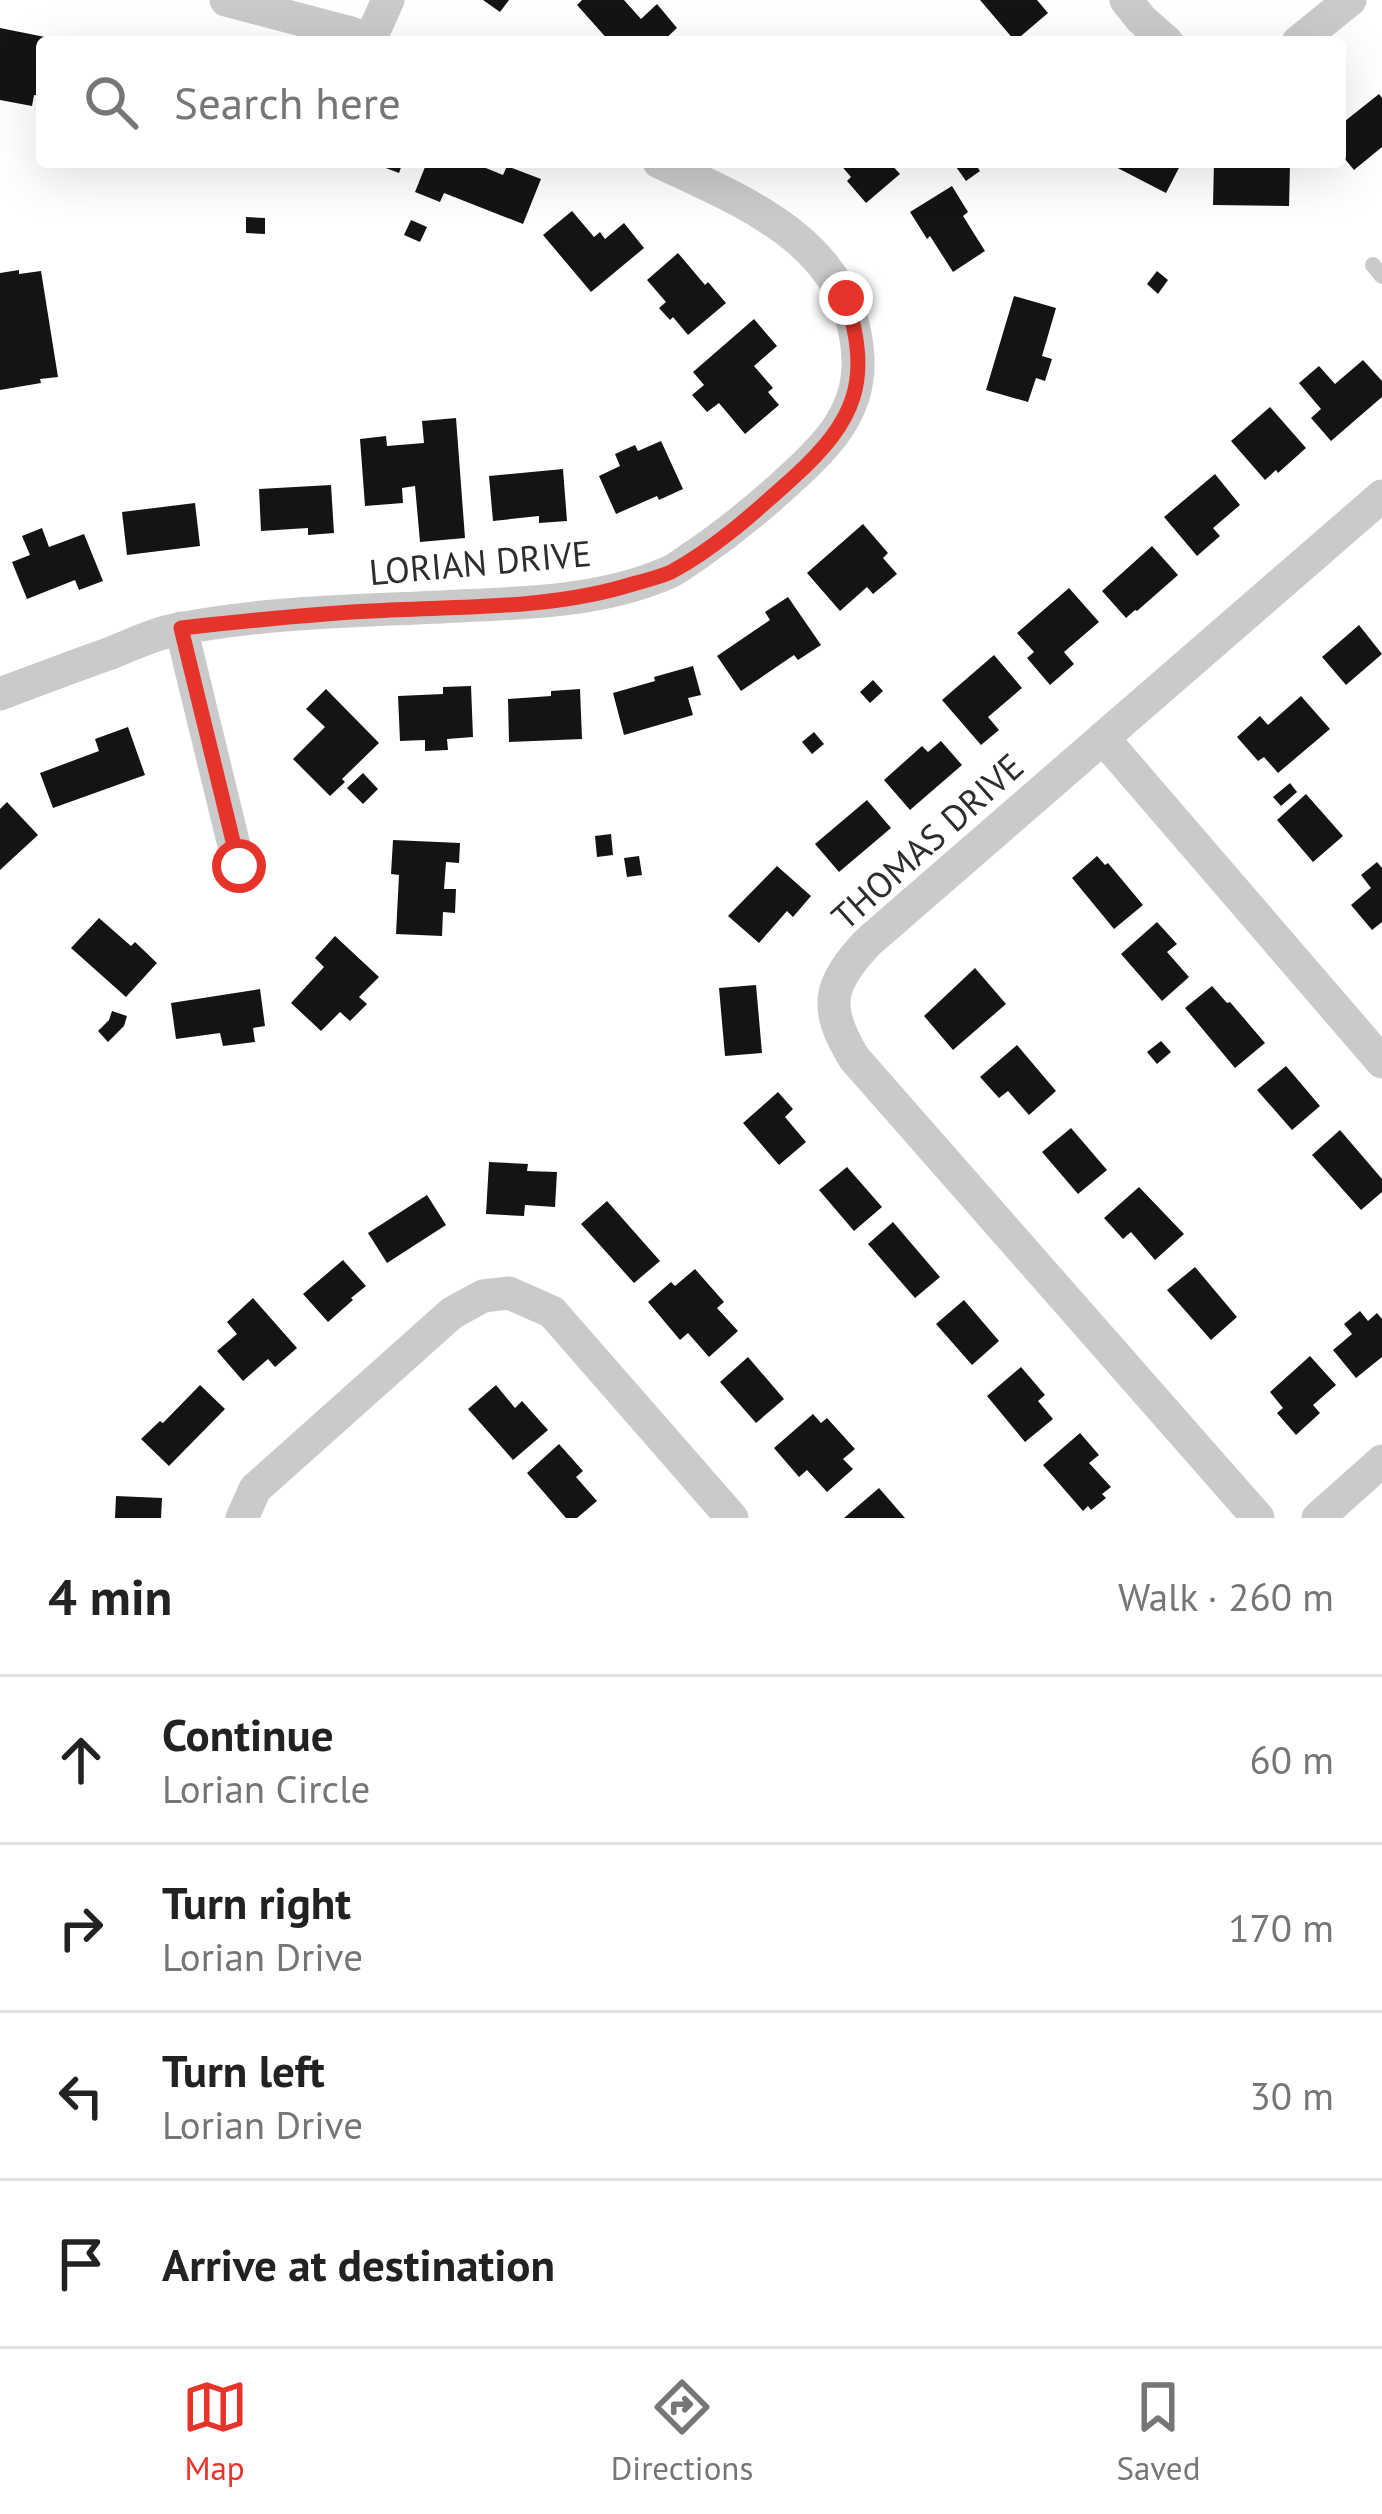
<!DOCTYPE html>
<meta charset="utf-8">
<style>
:root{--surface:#fff;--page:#f2f2f2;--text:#222;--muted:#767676;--line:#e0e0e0;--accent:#e7342b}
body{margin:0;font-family:"PT Sans",sans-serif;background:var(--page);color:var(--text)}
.stop{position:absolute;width:36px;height:36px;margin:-27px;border:9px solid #e7342b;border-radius:50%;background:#fff}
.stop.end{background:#e7342b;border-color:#fff;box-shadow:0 3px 12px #0008}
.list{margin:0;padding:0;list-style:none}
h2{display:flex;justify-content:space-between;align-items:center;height:156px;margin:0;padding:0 48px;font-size:51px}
h2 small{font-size:39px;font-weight:400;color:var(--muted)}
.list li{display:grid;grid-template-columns:78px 1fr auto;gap:36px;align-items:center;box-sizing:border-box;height:168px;padding:0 48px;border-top:3px solid var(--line)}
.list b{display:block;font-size:45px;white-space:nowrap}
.list p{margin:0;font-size:39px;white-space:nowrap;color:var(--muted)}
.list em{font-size:39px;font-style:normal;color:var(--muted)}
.icon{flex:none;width:66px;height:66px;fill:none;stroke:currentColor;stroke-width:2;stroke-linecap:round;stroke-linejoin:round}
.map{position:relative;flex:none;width:1382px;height:1518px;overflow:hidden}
.search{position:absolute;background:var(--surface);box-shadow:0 12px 48px #0002;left:36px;right:36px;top:36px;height:132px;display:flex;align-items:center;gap:30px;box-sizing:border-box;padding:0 42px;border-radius:12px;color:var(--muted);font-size:45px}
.sheet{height:828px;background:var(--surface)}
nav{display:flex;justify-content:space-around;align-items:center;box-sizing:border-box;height:168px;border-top:3px solid var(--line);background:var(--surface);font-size:33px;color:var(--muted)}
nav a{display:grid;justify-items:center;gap:6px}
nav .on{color:var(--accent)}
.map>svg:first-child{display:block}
.building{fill:#141414}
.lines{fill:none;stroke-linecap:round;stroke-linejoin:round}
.service{stroke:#cacaca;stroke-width:16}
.minor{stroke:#cacaca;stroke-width:33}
.route{stroke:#e7342b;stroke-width:15}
.labels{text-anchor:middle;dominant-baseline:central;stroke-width:12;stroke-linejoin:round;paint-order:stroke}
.street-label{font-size:36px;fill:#2d2d2d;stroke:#fff}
</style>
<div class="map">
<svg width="1382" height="1518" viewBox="0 0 1382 1518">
<rect width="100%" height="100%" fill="#fff"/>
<g class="building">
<path d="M483,0H509L500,12Z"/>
<path d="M582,0H624L641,19L657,4L677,28L662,42H610L577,5Z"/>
<path d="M980,0H1037L1048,13L1015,41Z"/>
<path d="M0,28L60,40V42H42V96L34,95L32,106L0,100Z"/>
<path d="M1379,94L1382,98V147L1354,170L1340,153V125Z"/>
<path d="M370,162H403L399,173Z"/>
<path d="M427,162H471L503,175L507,166L541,179L523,224L444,193L440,202L415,192Z"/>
<path d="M838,162H889L900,174L866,203L847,181L851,177Z"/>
<path d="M957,162H974L980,171L966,181L954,164Z"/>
<path d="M1106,162H1182L1166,193Z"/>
<path d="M1214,162L1290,165L1289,206L1213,205Z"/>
<path d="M952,186L968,212L963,216L985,251L953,272L930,236L927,239L910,212Z"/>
<path d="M572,211L594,237L600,232L605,239L624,223L644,248L591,292L543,235Z"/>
<path d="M246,217L265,218V234L246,233Z"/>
<path d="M411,220L427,227L420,242L404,235Z"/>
<path d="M678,253L705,285L708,282L726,303L688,335L673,317L670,320L659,308L666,302L647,280Z"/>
<path d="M19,270V274L41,271L58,377L40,379L41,383L0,390V273Z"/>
<path d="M1157,271L1168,280L1158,294L1147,284Z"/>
<path d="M1014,296L1056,308L1042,356L1052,359L1045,381L1036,378L1028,402L986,390Z"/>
<path d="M754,319L777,346L754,366L773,388L768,392L779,405L745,434L719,403L707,412L692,395L704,385L693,372Z"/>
<path d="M1363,360L1382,381V397L1331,441L1311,418L1321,409L1299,383L1319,366L1335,384Z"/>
<path d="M1270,407L1306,448L1278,473L1276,470L1265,480L1231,441Z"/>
<path d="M456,418L465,538L420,542L415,486L402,488L403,503L365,506L360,439L386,436L387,446L424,443L422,421Z"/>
<path d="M661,441L683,489L659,500L657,496L616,514L599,476L620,466L615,454L635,445L638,451Z"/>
<path d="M563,469L567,521L539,523V516L493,521L489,476Z"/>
<path d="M1215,474L1240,505L1213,528L1220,536L1197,556L1164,517Z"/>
<path d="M331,485L334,533L308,535V528L261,531L259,489Z"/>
<path d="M195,503L200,546L127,555L122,512Z"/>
<path d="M863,524L888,553L883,558L897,574L873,594L867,587L840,611L807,573Z"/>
<path d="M42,528L49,547L84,534L103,581L79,590L75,580L27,599L12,562L30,555L22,536Z"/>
<path d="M1152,546L1178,575L1137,611L1135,610L1126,618L1102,591Z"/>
<path d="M1069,588L1099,622L1064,652L1074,664L1050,685L1027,658L1034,652L1017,633Z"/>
<path d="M788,597L821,645L798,660L794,655L741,691L717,656L770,620L765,612Z"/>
<path d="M1359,625L1382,654L1346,685L1322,657Z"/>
<path d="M994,655L1022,688L988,717L999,730L981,745L942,700Z"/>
<path d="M693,666L701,695L688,698L693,715L624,735L613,693L655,681L654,677Z"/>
<path d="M873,680L883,691L870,703L860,692Z"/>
<path d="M471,686L473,737L447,739L448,750L425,751V740L400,741L398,696L443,694V687Z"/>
<path d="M326,689L379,743L342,779L345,782L330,796L293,759L325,727L306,709Z"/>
<path d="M580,689L582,739L509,742L508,699L551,696V691Z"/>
<path d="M1301,696L1330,729L1278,773L1264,757L1258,761L1237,737L1260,716L1268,725Z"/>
<path d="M128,727L145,775L53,808L40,773L99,751L95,739Z"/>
<path d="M814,732L824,744L812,754L802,742Z"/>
<path d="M941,741L962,765L910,810L884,780L922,746L928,752Z"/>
<path d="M363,773L378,789L363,804L347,788Z"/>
<path d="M1290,783L1297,792L1281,806L1273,797Z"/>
<path d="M1306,794L1343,836L1313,862L1277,820Z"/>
<path d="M867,800L891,828L839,872L815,844Z"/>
<path d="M7,802L38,835L0,870V809Z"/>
<path d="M611,834L613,855L597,857L595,836Z"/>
<path d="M393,840L460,843L459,863L446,862L444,889H456L455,913L443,912L442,936L396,934L399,875L391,874Z"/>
<path d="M639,856L642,875L627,877L624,858Z"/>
<path d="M1097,856L1105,865L1108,863L1143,905L1114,929L1072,878Z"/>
<path d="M1377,862L1382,868V922L1372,930L1351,905L1371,888L1361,875Z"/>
<path d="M777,866L811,896L793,917L787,911L759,943L728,916Z"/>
<path d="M99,918L131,946L135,942L157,963L126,997L71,948Z"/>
<path d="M1157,922L1177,944L1167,952L1189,977L1162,1001L1121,954Z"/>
<path d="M335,936L379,977L359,997L367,1004L350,1021L340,1012L321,1031L291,1003L324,967L315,958Z"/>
<path d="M975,968L1006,1004L953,1050L924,1016Z"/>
<path d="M756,985L762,1053L725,1056L719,988Z"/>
<path d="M1212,986L1227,1003L1230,1002L1265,1043L1235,1068L1185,1008Z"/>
<path d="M260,989L265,1026L253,1028L255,1042L223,1046L220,1033L176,1039L171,1003Z"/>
<path d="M112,1011L127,1016L124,1026L108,1042L98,1031L109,1020Z"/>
<path d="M1161,1041L1171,1052L1157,1064L1147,1052Z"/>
<path d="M1017,1045L1056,1091L1029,1115L1008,1091L999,1098L980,1077Z"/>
<path d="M1286,1066L1320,1106L1292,1130L1257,1090Z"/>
<path d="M778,1092L793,1109L785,1117L806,1142L779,1165L743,1123Z"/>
<path d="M1071,1128L1107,1170L1078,1194L1042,1152Z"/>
<path d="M1340,1130L1382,1179V1192L1361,1210L1312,1155Z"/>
<path d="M489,1162L528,1164L527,1171L557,1172L555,1207L525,1205L524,1216L486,1214Z"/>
<path d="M847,1167L882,1207L854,1231L819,1190Z"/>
<path d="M1139,1187L1184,1234L1155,1260L1131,1232L1123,1239L1104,1218Z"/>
<path d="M427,1195L446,1225L387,1263L368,1233Z"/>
<path d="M607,1201L660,1261L634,1283L581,1224Z"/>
<path d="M893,1222L940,1277L915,1298L868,1244Z"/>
<path d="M343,1260L366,1286L351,1298L353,1300L328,1322L303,1294Z"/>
<path d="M1195,1267L1237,1317L1211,1340L1167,1290Z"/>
<path d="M695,1269L724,1302L717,1308L738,1331L709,1357L688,1333L680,1340L648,1302L671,1282L675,1286Z"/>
<path d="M253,1298L297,1348L275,1367L268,1359L243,1381L217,1351L237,1334L227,1322Z"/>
<path d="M964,1300L999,1341L972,1365L936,1324Z"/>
<path d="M1360,1311L1368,1321L1377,1313L1382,1319V1357L1356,1378L1333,1350L1352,1334L1344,1324Z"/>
<path d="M1310,1356L1336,1385L1313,1405L1320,1413L1296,1435L1277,1413L1283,1408L1270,1392Z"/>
<path d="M748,1357L784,1399L756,1423L720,1382Z"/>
<path d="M1021,1367L1045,1395L1038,1401L1053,1419L1025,1442L987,1396Z"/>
<path d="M200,1385L225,1409L169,1466L141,1439L160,1421L163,1423Z"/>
<path d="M496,1385L515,1408L522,1401L548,1430L513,1460L468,1409Z"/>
<path d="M813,1414L821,1423L827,1418L855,1449L843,1459L853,1469L827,1492L807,1470L799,1477L774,1448Z"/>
<path d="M1080,1433L1099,1455L1089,1463L1111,1487L1102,1494L1106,1498L1091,1510L1088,1506L1083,1511L1043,1465Z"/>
<path d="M559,1444L583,1471L576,1477L597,1501L577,1518H566L527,1473Z"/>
<path d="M879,1488L905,1518H844Z"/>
<path d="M116,1496L162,1498L161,1518H115Z"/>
</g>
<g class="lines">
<path class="service" d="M1373,265L1382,276"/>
<g class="minor">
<path d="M226,0L351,33L374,42"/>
<path d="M1126,0L1141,19L1167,42"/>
<path d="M370,40L388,0"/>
<path d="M1298,42L1350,0"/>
<path d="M181,628L239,866"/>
<path d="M0,694C37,680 74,666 111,653C133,644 156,633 179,629C271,611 367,611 460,606C528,603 601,601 665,574C676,570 686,561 696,555C729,532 759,508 788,481C825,448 860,413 858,360C854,245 749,204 659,162"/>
<path d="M1103,738L1382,1062"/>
<path d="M242,1518L255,1489L452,1313L483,1296L509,1293L552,1312L732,1518"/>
<path d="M1258,1518L854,1058C823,1007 828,985 868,942L1382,496"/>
<path d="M1318,1518L1382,1461"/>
</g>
</g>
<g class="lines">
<path class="route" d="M239,866L181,628C245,621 308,614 372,611C460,606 552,610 636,583C647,580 660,577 671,572C716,548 756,511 794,477C856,420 872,381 846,298"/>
</g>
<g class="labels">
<g class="street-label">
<text transform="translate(480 562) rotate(-5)">LORIAN DRIVE</text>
<text transform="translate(927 841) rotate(-42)">THOMAS DRIVE</text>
</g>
</g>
</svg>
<div class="stop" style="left:239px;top:866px"></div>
<div class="stop end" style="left:846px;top:298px"></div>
<div class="search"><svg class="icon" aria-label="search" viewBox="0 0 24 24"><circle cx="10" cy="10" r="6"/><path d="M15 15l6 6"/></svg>Search here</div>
</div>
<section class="sheet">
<h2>4 min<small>Walk · 260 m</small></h2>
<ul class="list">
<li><svg class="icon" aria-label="ahead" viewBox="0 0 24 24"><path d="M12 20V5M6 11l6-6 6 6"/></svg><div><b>Continue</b><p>Lorian Circle</p></div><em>60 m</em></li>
<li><svg class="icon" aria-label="right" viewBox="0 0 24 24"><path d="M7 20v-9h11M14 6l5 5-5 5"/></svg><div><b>Turn right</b><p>Lorian Drive</p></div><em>170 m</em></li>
<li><svg class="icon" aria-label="left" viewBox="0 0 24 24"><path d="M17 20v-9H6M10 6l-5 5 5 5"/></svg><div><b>Turn left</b><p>Lorian Drive</p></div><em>30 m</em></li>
<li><svg class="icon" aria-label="arrive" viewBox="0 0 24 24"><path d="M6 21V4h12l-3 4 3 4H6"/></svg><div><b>Arrive at destination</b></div></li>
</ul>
</section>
<nav>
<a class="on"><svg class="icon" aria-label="map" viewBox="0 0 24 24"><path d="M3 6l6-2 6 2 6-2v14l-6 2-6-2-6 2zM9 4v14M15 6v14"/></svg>Map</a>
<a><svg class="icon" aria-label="directions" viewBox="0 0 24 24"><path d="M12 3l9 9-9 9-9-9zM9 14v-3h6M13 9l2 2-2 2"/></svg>Directions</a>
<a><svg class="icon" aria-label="saved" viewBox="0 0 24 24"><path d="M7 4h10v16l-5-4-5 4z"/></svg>Saved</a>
</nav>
